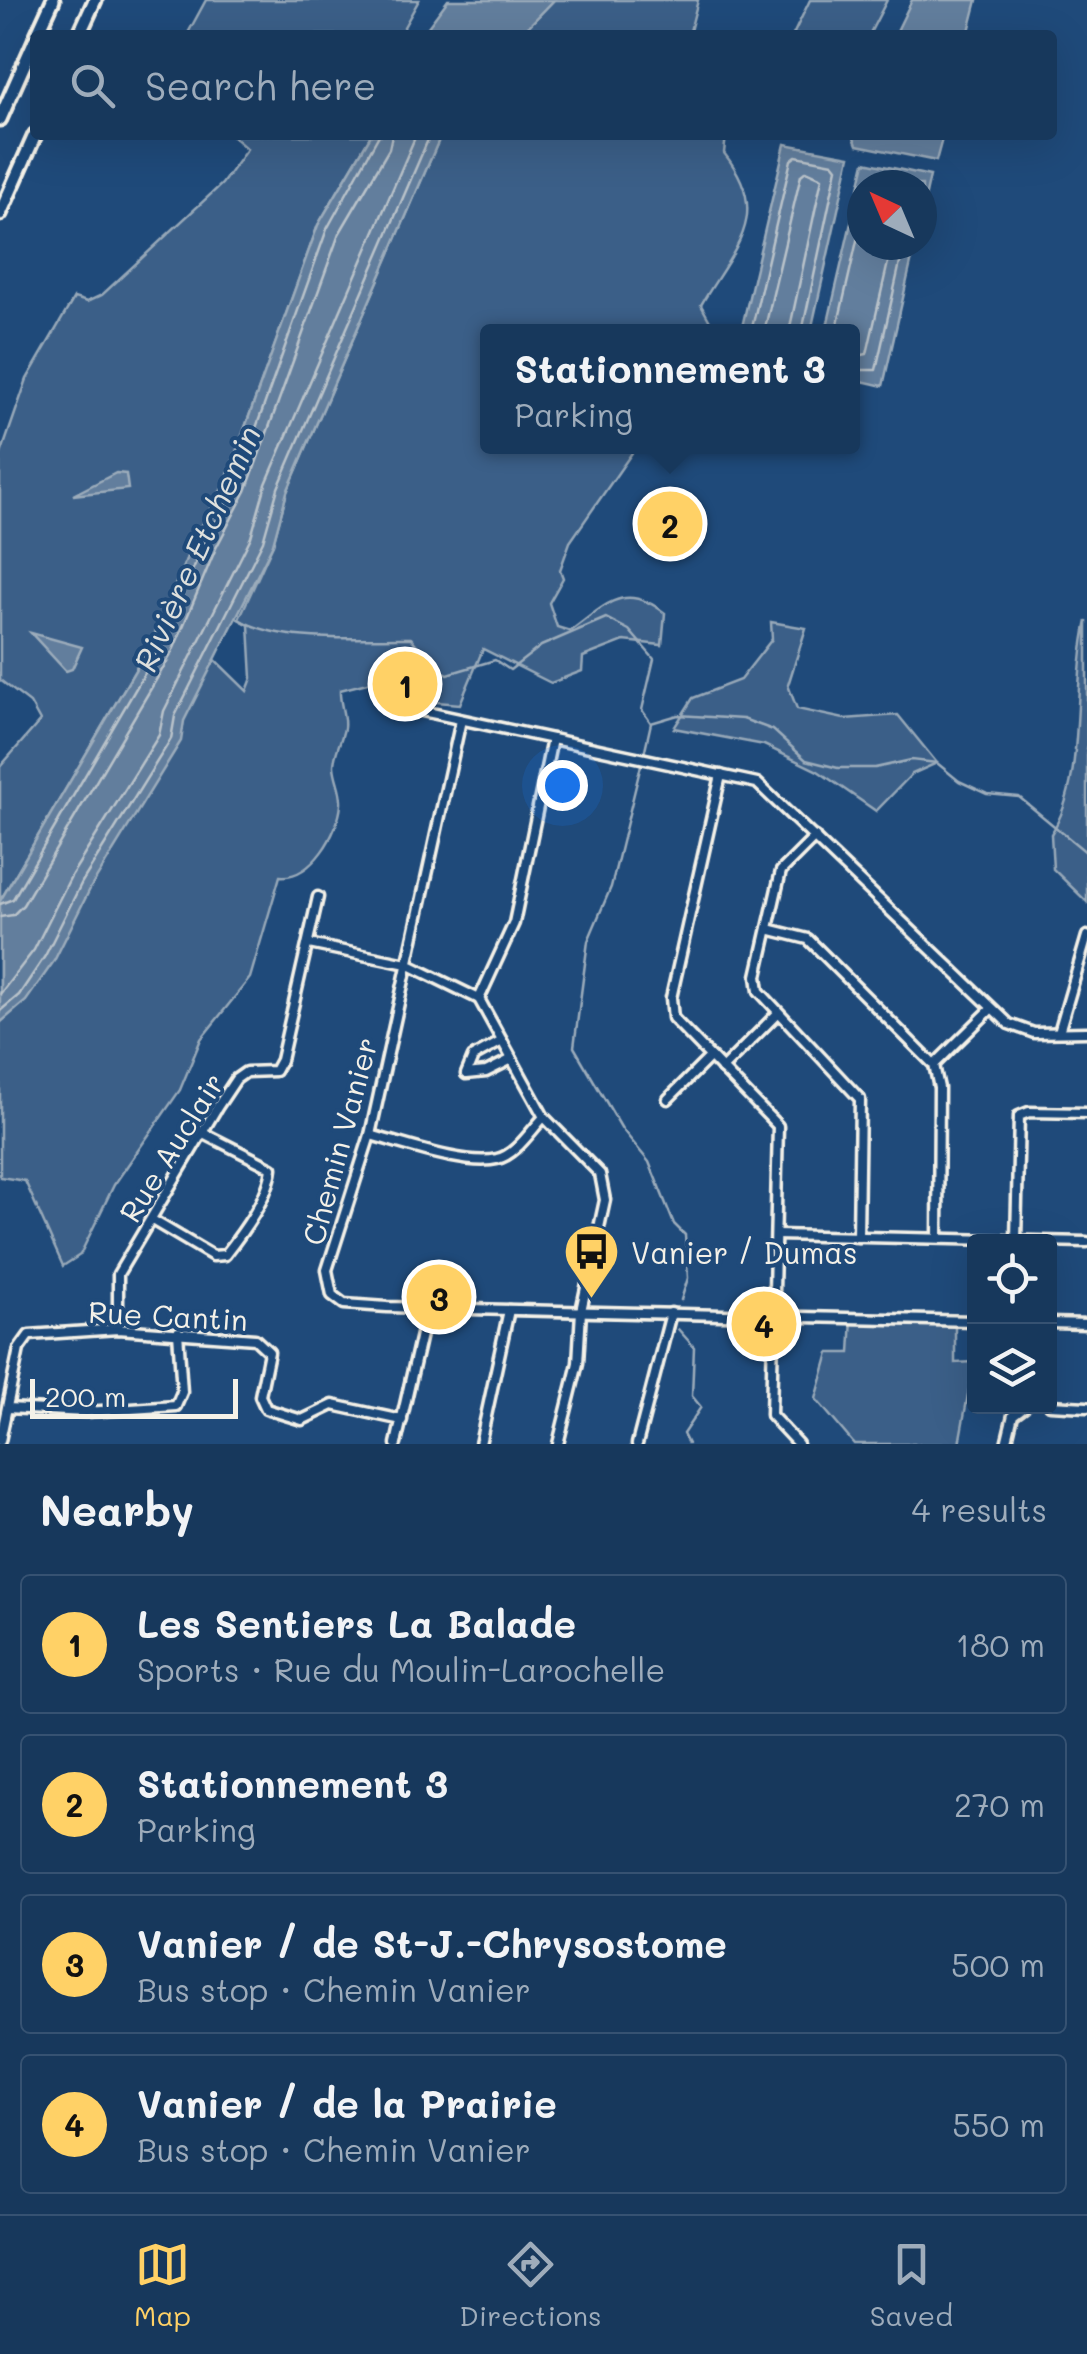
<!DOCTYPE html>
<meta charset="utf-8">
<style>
:root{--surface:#17385c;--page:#244365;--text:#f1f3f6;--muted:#9eacbb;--line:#365272;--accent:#ffd166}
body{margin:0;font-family:Mali,sans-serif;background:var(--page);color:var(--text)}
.controls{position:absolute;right:30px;bottom:30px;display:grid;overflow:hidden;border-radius:10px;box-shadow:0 10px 40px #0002}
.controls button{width:90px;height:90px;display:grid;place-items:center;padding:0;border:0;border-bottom:2px solid var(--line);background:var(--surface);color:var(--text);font:50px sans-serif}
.compass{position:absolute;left:847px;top:170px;width:90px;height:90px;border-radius:50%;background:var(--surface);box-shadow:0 10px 40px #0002;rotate:316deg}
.scale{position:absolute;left:30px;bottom:25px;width:208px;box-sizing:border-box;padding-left:10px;border:5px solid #f4f1e8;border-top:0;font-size:28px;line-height:35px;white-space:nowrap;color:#f4f1e8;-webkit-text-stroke:8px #1f4a7a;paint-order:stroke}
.you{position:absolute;left:562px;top:785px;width:35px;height:35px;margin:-25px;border:8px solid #fff;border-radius:50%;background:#1a73e8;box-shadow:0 0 0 15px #1a73e833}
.badge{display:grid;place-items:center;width:65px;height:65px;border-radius:50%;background:var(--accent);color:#111;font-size:32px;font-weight:700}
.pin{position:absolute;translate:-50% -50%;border:5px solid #fff;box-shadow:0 2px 10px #0006}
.popup{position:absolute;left:480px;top:324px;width:380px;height:130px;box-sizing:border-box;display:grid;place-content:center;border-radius:10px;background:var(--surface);filter:drop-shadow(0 2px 8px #0005);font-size:32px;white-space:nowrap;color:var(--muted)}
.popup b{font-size:38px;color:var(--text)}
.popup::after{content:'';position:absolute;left:50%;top:100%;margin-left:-20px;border:20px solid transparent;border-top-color:var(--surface)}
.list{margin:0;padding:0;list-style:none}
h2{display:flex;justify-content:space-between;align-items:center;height:130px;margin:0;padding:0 40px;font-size:42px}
h2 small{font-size:32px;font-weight:400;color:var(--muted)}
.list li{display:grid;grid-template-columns:65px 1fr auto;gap:30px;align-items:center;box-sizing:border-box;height:140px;margin:0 20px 20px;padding:0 20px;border:2px solid var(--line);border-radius:10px}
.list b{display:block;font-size:38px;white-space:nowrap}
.list p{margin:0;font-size:32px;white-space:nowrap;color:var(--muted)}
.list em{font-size:32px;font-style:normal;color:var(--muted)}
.icon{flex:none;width:55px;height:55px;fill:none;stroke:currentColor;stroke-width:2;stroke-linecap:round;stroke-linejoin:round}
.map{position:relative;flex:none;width:1087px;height:1444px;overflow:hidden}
.search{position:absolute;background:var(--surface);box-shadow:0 10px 40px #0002;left:30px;right:30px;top:30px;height:110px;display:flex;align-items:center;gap:25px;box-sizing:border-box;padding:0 35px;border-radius:10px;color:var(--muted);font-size:38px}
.sheet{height:770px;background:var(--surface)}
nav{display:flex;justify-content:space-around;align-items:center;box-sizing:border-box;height:140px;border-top:2px solid var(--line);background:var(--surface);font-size:28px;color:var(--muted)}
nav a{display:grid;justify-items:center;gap:5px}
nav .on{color:var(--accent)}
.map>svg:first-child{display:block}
.green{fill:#3a5f88;stroke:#97a8b8;stroke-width:2.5}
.water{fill:#627e9d;stroke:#9cacbb;stroke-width:2.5}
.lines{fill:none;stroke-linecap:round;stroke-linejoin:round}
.shore{stroke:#bac3ca;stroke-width:2.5}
.stream{stroke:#9cacbb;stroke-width:2.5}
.minor-casing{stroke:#f4f1e8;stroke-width:15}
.highway-casing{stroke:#f4f1e8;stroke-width:19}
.minor{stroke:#1f4a7a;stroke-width:8}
.highway{stroke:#1f4a7a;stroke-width:11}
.labels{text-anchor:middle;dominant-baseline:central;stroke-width:8;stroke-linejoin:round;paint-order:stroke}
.street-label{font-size:30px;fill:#f4f1e8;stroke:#1f4a7a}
.poi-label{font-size:30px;fill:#f4f1e8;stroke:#1f4a7a;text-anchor:start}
.water-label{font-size:32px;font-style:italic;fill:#dee0dd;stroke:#1f4a7a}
</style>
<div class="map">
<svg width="1087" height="1444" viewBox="0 0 1087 1444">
<rect width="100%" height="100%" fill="#1f4a7a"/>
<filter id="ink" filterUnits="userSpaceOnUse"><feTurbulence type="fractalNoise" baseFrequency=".01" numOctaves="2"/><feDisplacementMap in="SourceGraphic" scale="20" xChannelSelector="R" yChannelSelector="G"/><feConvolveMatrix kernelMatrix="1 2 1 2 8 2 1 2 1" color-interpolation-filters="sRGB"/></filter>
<g filter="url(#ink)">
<g class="green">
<path d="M206,0H419L404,27L406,35H187Z"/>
<path d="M554,0H698L689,35H520Z"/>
<path d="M810,0H887L869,35H793Z"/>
<path d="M231,135H371L318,225L225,483L195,538L151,643L0,901V767L40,721L30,703L0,680V457L27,379L74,298L87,302L102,295L222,184L247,149Z"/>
<path d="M441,135H726L724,153C773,215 735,247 701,305L713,327L711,331L488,332V446L636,447L570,542L560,570L563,578L549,603L557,627L570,631C606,605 624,581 665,613L662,645L624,641L583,657L582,671L551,683L483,649L460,704L425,701L410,661L367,683L340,690C339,703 346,716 344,728C342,740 334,753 334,766C335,779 342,791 341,804C339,832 312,879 280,876L250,978L201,1039L180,1090L114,1185L80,1255L63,1266L25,1181L0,1177V961L193,638L247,691L252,678L249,625L239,619L273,544L287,492Z"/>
<path d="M1087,621V902L1053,869L1051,834C1087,777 1071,692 1087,621Z"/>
<path d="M771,622L806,628L788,685L797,709L844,719L898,715L937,763L912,774L876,811L818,771L764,745L674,728L693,698L740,680L772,639Z"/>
<path d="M852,1318L955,1321V1363L974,1362L959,1444H854L816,1399L829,1353H850Z"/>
</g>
<g class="water">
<path d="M448,0H554L520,35H422Z"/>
<path d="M912,0H977L968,35H895Z"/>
<path d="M371,135H441L287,492L273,544L184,721L181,741L91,887L54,961L26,1001L0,1023V901L151,643L195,538L225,483L318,225Z"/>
<path d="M853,135H943L936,161L857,145Z"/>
<path d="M785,144L850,156L811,331H741Z"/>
<path d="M865,162L930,176L922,212V185H862V245H915L883,386L853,379L852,332L826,331Z"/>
<path d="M116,473L126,474L128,489L73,495Z"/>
<path d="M31,633L82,647L72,669L66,671Z"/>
</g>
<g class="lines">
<g class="shore">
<path d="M751,332L791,160L796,156L833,163L837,168L802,332"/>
<path d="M764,332L801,175L806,171L822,178L789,332"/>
<path d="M836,332L862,219"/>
<path d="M852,357L867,354L892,245"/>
<path d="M852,370H876L904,245"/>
<path d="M0,904L13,899L160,647L204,543L235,487L327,229L379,135"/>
<path d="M0,917L13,915L23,905L172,653L216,548L246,491L339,234L389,149L392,135"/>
<path d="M0,994L34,950L71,876L159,735L164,711L251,537L266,484L416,135"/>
<path d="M0,1011L19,995L45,956L82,882L171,739L175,716L263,541L278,488L430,135"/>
</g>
<g class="stream">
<path d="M238,619C286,645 358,637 411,638L434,666L448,674L495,660L510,670L541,646L606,618L629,630L654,659L642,710L651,723L678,715L743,719L773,730L806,760L838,768H875L911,760L937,763L959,781L987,794L1019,797L1087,853"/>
<path d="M644,754L651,723"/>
<path d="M642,761L611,887L588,941L574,1047L622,1129L649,1162L674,1224L685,1235L688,1278L681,1300"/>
<path d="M678,1329L694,1347L692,1396L701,1407L683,1434L688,1444"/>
</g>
<defs>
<g id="minor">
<path d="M385,703L757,783L1009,1024L1034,1033L1087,1032"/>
<path d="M461,720L370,1135L327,1270L332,1295L344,1304L387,1307L974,1321"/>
<path d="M721,775L671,998L673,1018L778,1126L771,1415L798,1444"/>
<path d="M815,837L781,871L757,976L759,991L860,1099L858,1237"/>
<path d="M768,929L808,939L934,1065L939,1088L938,1238"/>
<path d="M309,944L407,964L479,999L544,1117L600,1174L605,1200L581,1311L578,1363L558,1444"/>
<path d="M479,999L514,923L552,739"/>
<path d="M1059,1032L1087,936"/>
<path d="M502,1041L473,1057L466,1074L486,1072L512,1059"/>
<path d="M934,1065L991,1009"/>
<path d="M722,1069L776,1015"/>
<path d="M668,1099L710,1057"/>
<path d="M370,1135C401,1143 467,1167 497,1159C516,1155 531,1130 544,1117"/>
<path d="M152,1220L213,1256L225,1255C243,1232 269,1197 272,1168L203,1133"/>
<path d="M776,1235L1087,1242"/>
<path d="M1016,1240L1019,1116L1029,1112L1087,1113"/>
<path d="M1050,1323L1087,1324"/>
<path d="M118,1329V1274L218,1106L236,1079L246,1072L275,1071L281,1060L318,897"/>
<path d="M1050,1405L1087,1407"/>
<path d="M7,1408L86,1412L176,1406L182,1392L178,1332"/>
<path d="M0,1441L19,1349L29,1335L118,1329L255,1339L269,1352L260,1396L266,1409L302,1420L333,1405L402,1420"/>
<path d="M396,1444L427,1308"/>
<path d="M480,1444L509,1310"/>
<path d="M637,1444L671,1313"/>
<path d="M1006,1444L1013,1415L1025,1406"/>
</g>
<g id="highway">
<path d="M37,35L53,0"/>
<path d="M79,35L95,0"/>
<path d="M0,119L35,40"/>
<path d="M0,214L35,135"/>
</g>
</defs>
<use href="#minor" class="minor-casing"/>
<use href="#highway" class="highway-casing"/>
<use href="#minor" class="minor"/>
<use href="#highway" class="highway"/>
</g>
</g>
<defs>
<symbol id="bus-pin" viewBox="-11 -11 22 30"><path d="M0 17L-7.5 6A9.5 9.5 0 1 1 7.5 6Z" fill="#ffd166" stroke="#1f4a7a"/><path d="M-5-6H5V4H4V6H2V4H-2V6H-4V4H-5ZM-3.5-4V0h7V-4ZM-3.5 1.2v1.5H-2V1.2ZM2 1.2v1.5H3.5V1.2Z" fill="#111"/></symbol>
</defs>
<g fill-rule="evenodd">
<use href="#bus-pin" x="560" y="1220" width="63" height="86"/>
</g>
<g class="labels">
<g class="street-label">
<text transform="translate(339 1141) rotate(-75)">Chemin Vanier</text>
<text transform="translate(171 1147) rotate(-58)">Rue Auclair</text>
<text transform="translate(168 1315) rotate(3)">Rue Cantin</text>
</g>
<g class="poi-label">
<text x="631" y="1252">Vanier / Dumas</text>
</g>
<g class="water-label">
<text transform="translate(196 548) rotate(-66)">Rivière Etchemin</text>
</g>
</g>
</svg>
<div class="controls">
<button><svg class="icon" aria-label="locate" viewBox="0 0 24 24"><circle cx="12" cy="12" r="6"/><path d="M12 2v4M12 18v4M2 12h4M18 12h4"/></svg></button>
<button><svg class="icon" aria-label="layers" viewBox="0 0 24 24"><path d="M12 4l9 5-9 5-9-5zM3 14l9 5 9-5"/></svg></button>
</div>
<svg class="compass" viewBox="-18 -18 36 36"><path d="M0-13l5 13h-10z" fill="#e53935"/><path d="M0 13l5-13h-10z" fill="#9eacbb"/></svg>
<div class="scale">200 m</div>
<div class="you"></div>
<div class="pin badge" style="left:405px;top:684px">1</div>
<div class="pin badge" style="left:670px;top:524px">2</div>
<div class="popup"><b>Stationnement 3</b>Parking</div>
<div class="pin badge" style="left:439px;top:1297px">3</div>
<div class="pin badge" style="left:764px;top:1324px">4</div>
<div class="search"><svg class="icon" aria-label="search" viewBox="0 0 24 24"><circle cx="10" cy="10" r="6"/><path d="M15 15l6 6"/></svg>Search here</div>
</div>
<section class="sheet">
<h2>Nearby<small>4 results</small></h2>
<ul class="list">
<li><span class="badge">1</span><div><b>Les Sentiers La Balade</b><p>Sports · Rue du Moulin-Larochelle</p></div><em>180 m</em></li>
<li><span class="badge">2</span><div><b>Stationnement 3</b><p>Parking</p></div><em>270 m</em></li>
<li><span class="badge">3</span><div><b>Vanier / de St-J.-Chrysostome</b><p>Bus stop · Chemin Vanier</p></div><em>500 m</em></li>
<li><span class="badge">4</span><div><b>Vanier / de la Prairie</b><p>Bus stop · Chemin Vanier</p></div><em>550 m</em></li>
</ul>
</section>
<nav>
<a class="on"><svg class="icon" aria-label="map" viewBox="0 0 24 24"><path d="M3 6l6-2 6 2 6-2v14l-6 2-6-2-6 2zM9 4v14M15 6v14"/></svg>Map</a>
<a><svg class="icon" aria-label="directions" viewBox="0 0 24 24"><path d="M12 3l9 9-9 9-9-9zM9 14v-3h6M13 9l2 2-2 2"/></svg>Directions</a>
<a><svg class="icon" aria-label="saved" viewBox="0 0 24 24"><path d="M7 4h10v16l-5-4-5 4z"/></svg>Saved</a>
</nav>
